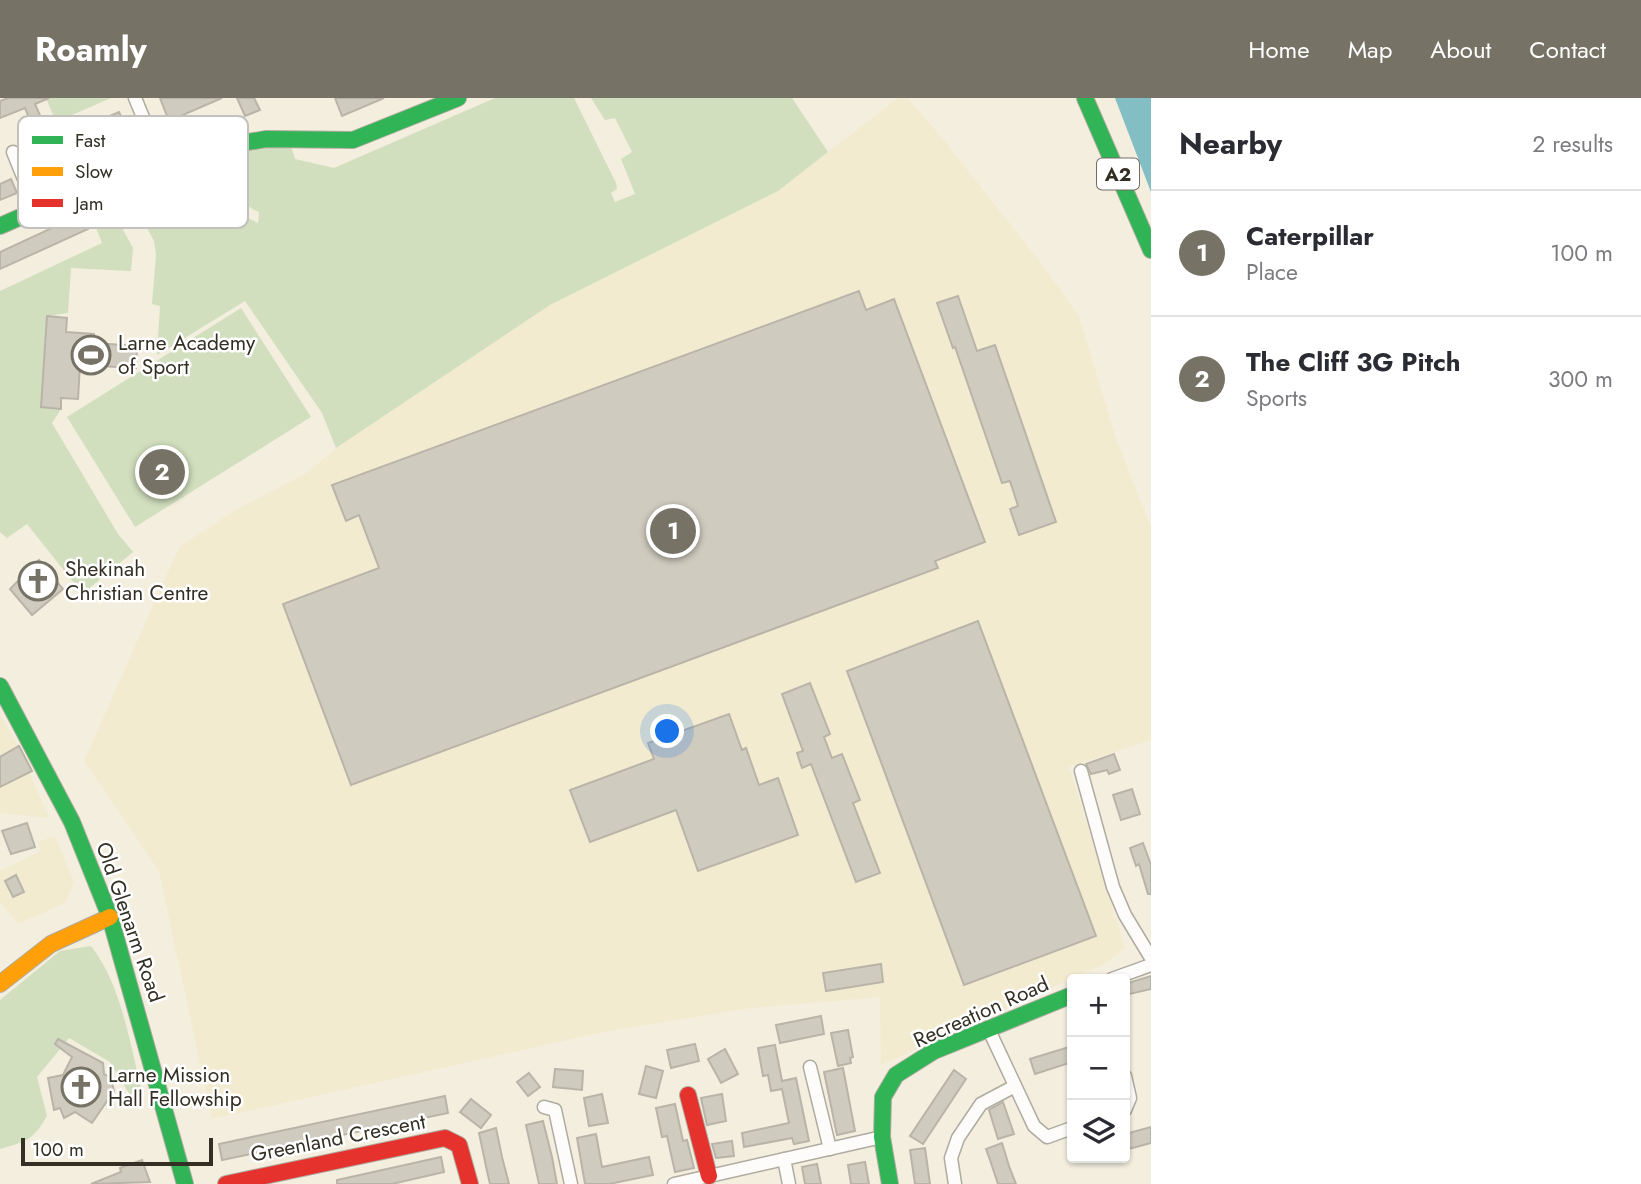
<!DOCTYPE html>
<meta charset="utf-8">
<style>
:root{--surface:#fff;--page:#f2f2f3;--text:#2b2b33;--muted:#7c7c81;--line:#e1e1e2;--accent:#767265}
body{margin:0;font-family:Jost,sans-serif;background:var(--page);color:var(--text)}
.controls{position:absolute;right:21px;bottom:21px;display:grid;overflow:hidden;border-radius:7px;box-shadow:0 2px 5px #0004}
.controls button{width:63px;height:63px;display:grid;place-items:center;padding:0;border:0;border-bottom:2px solid var(--line);background:var(--surface);color:var(--text);font:35px sans-serif}
.scale{position:absolute;left:21px;bottom:18px;width:192px;box-sizing:border-box;padding-left:7px;border:4px solid #332f24;border-top:0;font-size:19px;line-height:24px;white-space:nowrap;color:#332f24;-webkit-text-stroke:5px #fff;paint-order:stroke}
.you{position:absolute;left:668px;top:634px;width:24px;height:24px;margin:-18px;border:5px solid #fff;border-radius:50%;background:#1a73e8;box-shadow:0 0 0 10px #1a73e833}
.badge{display:grid;place-items:center;width:46px;height:46px;border-radius:50%;background:var(--accent);color:#fff;font-size:23px;font-weight:700}
.pin{position:absolute;translate:-50% -50%;border:4px solid #fff;box-shadow:0 2px 7px #0006}
.list{margin:0;padding:0;list-style:none}
h2{display:flex;justify-content:space-between;align-items:center;height:91px;margin:0;padding:0 28px;font-size:30px}
h2 small{font-size:23px;font-weight:400;color:var(--muted)}
.list li{display:grid;grid-template-columns:46px 1fr auto;gap:21px;align-items:center;box-sizing:border-box;height:126px;padding:0 28px;border-top:2px solid var(--line)}
.list b{display:block;font-size:26px;white-space:nowrap}
.list p{margin:0;font-size:23px;white-space:nowrap;color:var(--muted)}
.list em{font-size:23px;font-style:normal;color:var(--muted)}
.icon{flex:none;width:38px;height:38px;fill:none;stroke:currentColor;stroke-width:2;stroke-linecap:round;stroke-linejoin:round}
.map{position:relative;flex:none;width:1151px;height:1086px;overflow:hidden}
header{display:flex;align-items:center;gap:42px;box-sizing:border-box;height:98px;padding:0 35px;background:var(--accent);color:#fff}
header strong{font-size:33px}
nav{display:flex;gap:38px;margin-inline-start:auto;font-size:24px}
main{display:flex}
aside{flex:1;background:var(--surface)}
.map>svg:first-child{display:block}
.built{fill:#f3ebd0}
.green{fill:#d1dfbe}
.water{fill:#82bec4}
.building{fill:#d0cbbf;stroke:#b8b4a8;stroke-width:2}
.lines{fill:none;stroke-linecap:round;stroke-linejoin:round}
.street-casing{stroke:#afaba0;stroke-width:15}
.fast-casing{stroke:#afaba0;stroke-width:18}
.slow-casing{stroke:#afaba0;stroke-width:18}
.jam-casing{stroke:#afaba0;stroke-width:18}
.street{stroke:#fdfcfa;stroke-width:12}
.fast{stroke:#30b455;stroke-width:16}
.slow{stroke:#ff9f0a;stroke-width:16}
.jam{stroke:#e5322d;stroke-width:16}
.labels{text-anchor:middle;dominant-baseline:central;stroke-width:5;stroke-linejoin:round;paint-order:stroke}
.shield{fill:#fff;stroke:#706d66;stroke-width:2}
.shield-label{font-size:19px;font-weight:bold;fill:#332f24}
.poi-label{font-size:21px;fill:#332f24;stroke:#fff;text-anchor:start}
.street-label{font-size:21px;fill:#332f24;stroke:#fff}
.key{fill:#fff;stroke:#c2c1bd;stroke-width:2}
.key-label{font-size:19px;fill:#332f24}
</style>
<header>
<strong>Roamly</strong>
<nav><a>Home</a><a>Map</a><a>About</a><a>Contact</a></nav>
</header>
<main>
<div class="map">
<svg width="1151" height="1086" viewBox="0 0 1151 1086">
<rect width="100%" height="100%" fill="#f3eede"/>
<g class="built">
<path d="M898,0H907L938,35L1041,165L1079,218L1116,340L1151,429V642L1069,669L1125,850L1106,865L881,967L880,899L751,910L603,934L212,1021L159,773L84,663L179,449L237,411L308,374L336,350L550,207L778,93Z"/>
<path d="M0,616L16,643L49,720L0,715Z"/>
<path d="M55,738L74,784L65,805L18,826L0,804V773L41,753L38,744Z"/>
</g>
<g class="green">
<path d="M46,0H111L56,24Z"/>
<path d="M495,0H574L616,85L617,91L611,95L615,104L635,96L621,61L632,54L615,20L605,22L591,0H792L828,54L778,93L550,207L336,350L322,315L245,203L157,257L160,208L152,206L156,157L154,143L128,95L133,84L207,60L217,67L224,80L211,83L224,109L233,105L238,115L258,125L259,114C233,105 217,55 252,46C263,43 280,47 291,48L295,61L334,70Z"/>
<path d="M103,95L133,150L131,173L71,170L68,215L48,218L41,309L61,311L52,325L118,436L133,454L86,493L78,490L27,426L7,440L0,434V193L102,145L85,100Z"/>
<path d="M241,210L311,319L135,429L67,319Z"/>
<path d="M91,848C123,889 131,952 144,1003L132,1000L110,964L69,940L37,979L47,1018C32,1043 27,1043 0,1051V902L60,853Z"/>
</g>
<path class="water" d="M1115,0H1151V94Z"/>
<g class="building">
<path d="M8,0H49L35,6L64,73L50,79L29,31L33,29L25,10L0,20V3Z"/>
<path d="M160,0H222L169,23Z"/>
<path d="M237,0H254L260,12L245,18Z"/>
<path d="M335,0H384L342,18Z"/>
<path d="M119,14L126,29L78,50L72,34Z"/>
<path d="M11,81L17,95L0,102V86Z"/>
<path d="M82,116L88,131L0,171V154Z"/>
<path d="M859,193L866,212L894,201L985,444L935,463L938,470L351,687L283,506L379,470L359,417L346,423L332,387Z"/>
<path d="M958,198L977,253L995,247L1056,424L1019,437L1010,411L1018,408L1010,383L1002,385L955,249L953,250L937,205Z"/>
<path d="M47,218L67,220L66,234L94,236V245L137,248L136,270L80,267L78,301L61,300V311L41,309Z"/>
<path d="M39,462L63,491L32,517L10,491Z"/>
<path d="M978,523L1096,838L964,887L847,573Z"/>
<path d="M810,585L830,636L824,639L832,660L842,656L860,702L853,705L880,775L856,784L811,666L802,670L797,655L803,653L782,596Z"/>
<path d="M729,616L742,652L746,650L759,687L778,680L798,737L698,773L676,712L590,744L570,692L654,661L648,645Z"/>
<path d="M19,648L32,673L0,689V659Z"/>
<path d="M1114,656L1120,672L1109,676L1107,672L1091,676L1086,666Z"/>
<path d="M1132,691L1140,716L1121,722L1113,697Z"/>
<path d="M27,725L35,749L11,756L2,733Z"/>
<path d="M1143,745L1151,767V796H1148L1139,766L1136,768L1130,750Z"/>
<path d="M16,777L24,794L13,799L5,783Z"/>
<path d="M881,866L883,884L826,893L823,875Z"/>
<path d="M1151,878V891L1125,897V886Z"/>
<path d="M821,918L824,936L780,945L776,927Z"/>
<path d="M848,932L853,959L850,960L851,965L838,968L831,935Z"/>
<path d="M58,941L103,965L104,976L111,980L114,993L92,1025L75,1014L64,1020L60,1010L54,1012L48,980L63,977L72,959L55,946Z"/>
<path d="M695,946L699,963L671,970L667,952Z"/>
<path d="M775,947L782,983L796,980L809,1043L794,1046L792,1040L744,1049L742,1035L789,1025L782,991L771,993L768,977L763,978L758,950Z"/>
<path d="M1072,948V964L1035,976L1030,961Z"/>
<path d="M725,951L738,976L721,985L708,961Z"/>
<path d="M646,968L663,973L656,1000L639,996Z"/>
<path d="M843,970L855,1033L837,1037L824,974Z"/>
<path d="M555,971L583,973L582,992L553,989Z"/>
<path d="M954,972L966,981L923,1046L910,1038Z"/>
<path d="M529,975L540,989L528,998L517,984Z"/>
<path d="M602,996L608,1025L589,1028L584,1000Z"/>
<path d="M722,996L726,1023L707,1027L701,1000Z"/>
<path d="M445,998L448,1015L222,1062L219,1046Z"/>
<path d="M471,1001L491,1017L481,1030L460,1014Z"/>
<path d="M1003,1004L1014,1036L998,1041L989,1012Z"/>
<path d="M675,1006L683,1043L687,1042L694,1070L675,1074L667,1038L662,1039L656,1010Z"/>
<path d="M543,1023L552,1059L557,1086H539L526,1027Z"/>
<path d="M1151,1029V1045L1125,1052V1036Z"/>
<path d="M496,1030L502,1059L509,1086H490L487,1073L479,1035Z"/>
<path d="M596,1036L602,1069L649,1059L653,1077L609,1086H585L577,1040Z"/>
<path d="M732,1043L734,1058L716,1060L712,1046Z"/>
<path d="M1002,1045L1009,1068L1016,1086H998L990,1062L986,1051Z"/>
<path d="M925,1050L930,1086H915L910,1052Z"/>
<path d="M441,1059L444,1074L392,1086H337V1082Z"/>
<path d="M142,1062L150,1084L91,1086L121,1074L120,1070Z"/>
<path d="M865,1064L869,1086H851L848,1067Z"/>
<path d="M817,1066L821,1086H805L802,1069Z"/>
</g>
<g class="lines">
<defs>
<g id="street">
<path d="M135,0L161,63"/>
<path d="M13,54L36,111"/>
<path d="M1081,673L1113,789L1125,817L1151,860"/>
<path d="M1112,881L1151,867"/>
<path d="M988,930L1034,1028L1047,1039L1072,1030"/>
<path d="M810,969L830,1051"/>
<path d="M1125,978L1130,1000L1125,1012"/>
<path d="M544,1009L555,1012L571,1086"/>
<path d="M784,1061L789,1086"/>
<path d="M674,1086L882,1039"/>
<path d="M955,1086L951,1060L958,1040L981,1006L1015,988"/>
</g>
<g id="fast">
<path d="M1085,0L1151,152"/>
<path d="M0,128L84,91L201,52L266,41L353,42L458,0"/>
<path d="M0,588L72,724L110,819L185,1086"/>
<path d="M890,1086L882,1039L883,999L896,977L934,953L1072,897"/>
</g>
<path id="slow" d="M0,886L51,846L110,819"/>
<g id="jam">
<path d="M688,997L709,1078"/>
<path d="M226,1086L445,1040L459,1047L470,1086"/>
</g>
</defs>
<use href="#street" class="street-casing"/>
<use href="#fast" class="fast-casing"/>
<use href="#slow" class="slow-casing"/>
<use href="#jam" class="jam-casing"/>
<use href="#street" class="street"/>
<use href="#fast" class="fast"/>
<use href="#slow" class="slow"/>
<use href="#jam" class="jam"/>
</g>
<defs>
<symbol id="stadium-ring" viewBox="-11 -11 22 22"><circle r="9.5" fill="#fff" stroke="#767265" stroke-width="1.5"/><path d="M0-5a6.5 5 0 1 0 0 10a6.5 5 0 1 0 0-10ZM-3.5-1.8h7v3.6h-7Z" fill="#767265"/></symbol>
<symbol id="church-ring" viewBox="-11 -11 22 22"><circle r="9.5" fill="#fff" stroke="#767265" stroke-width="1.5"/><path d="M-1.2-6h2.4v3.5h3.3v2.4h-3.3V6h-2.4V-.1h-3.3v-2.4h3.3Z" fill="#767265"/></symbol>
</defs>
<g fill-rule="evenodd">
<use href="#stadium-ring" x="69" y="235" width="44" height="44"/>
<use href="#church-ring" x="16" y="461" width="44" height="44"/>
<use href="#church-ring" x="59" y="967" width="44" height="44"/>
</g>
<g class="labels">
<rect class="shield" x="1097" y="60.5" width="42" height="31" rx="5"/>
<g class="shield-label">
<text x="1118" y="76">A2</text>
</g>
<g class="poi-label">
<text x="118" y="245">Larne Academy<tspan x="118" dy="24">of Sport</tspan></text>
<text x="65" y="471">Shekinah<tspan x="65" dy="24">Christian Centre</tspan></text>
<text x="108" y="977">Larne Mission<tspan x="108" dy="24">Hall Fellowship</tspan></text>
</g>
<g class="street-label">
<text transform="translate(130 824) rotate(71)">Old Glenarm Road</text>
<text transform="translate(981 914) rotate(-24)">Recreation Road</text>
<text transform="translate(338 1040) rotate(-11)">Greenland Crescent</text>
</g>
</g>
<rect x="18" y="18" width="230" height="112" rx="10" class="key"/>
<rect x="32" y="38" width="31" height="8" fill="#30b455"/>
<rect x="32" y="69" width="31" height="9" fill="#ff9f0a"/>
<rect x="32" y="101" width="31" height="8" fill="#e5322d"/>
<g class="key-label">
<text x="75" y="49">Fast</text>
<text x="75" y="80">Slow</text>
<text x="75" y="112">Jam</text>
</g>
</svg>
<div class="controls">
<button>+</button>
<button>−</button>
<button><svg class="icon" aria-label="layers" viewBox="0 0 24 24"><path d="M12 4l9 5-9 5-9-5zM3 14l9 5 9-5"/></svg></button>
</div>
<div class="scale">100 m</div>
<div class="you"></div>
<div class="pin badge" style="left:673px;top:433px">1</div>
<div class="pin badge" style="left:162px;top:374px">2</div>
</div>
<aside>
<h2>Nearby<small>2 results</small></h2>
<ul class="list">
<li><span class="badge">1</span><div><b>Caterpillar</b><p>Place</p></div><em>100 m</em></li>
<li><span class="badge">2</span><div><b>The Cliff 3G Pitch</b><p>Sports</p></div><em>300 m</em></li>
</ul>
</aside>
</main>
